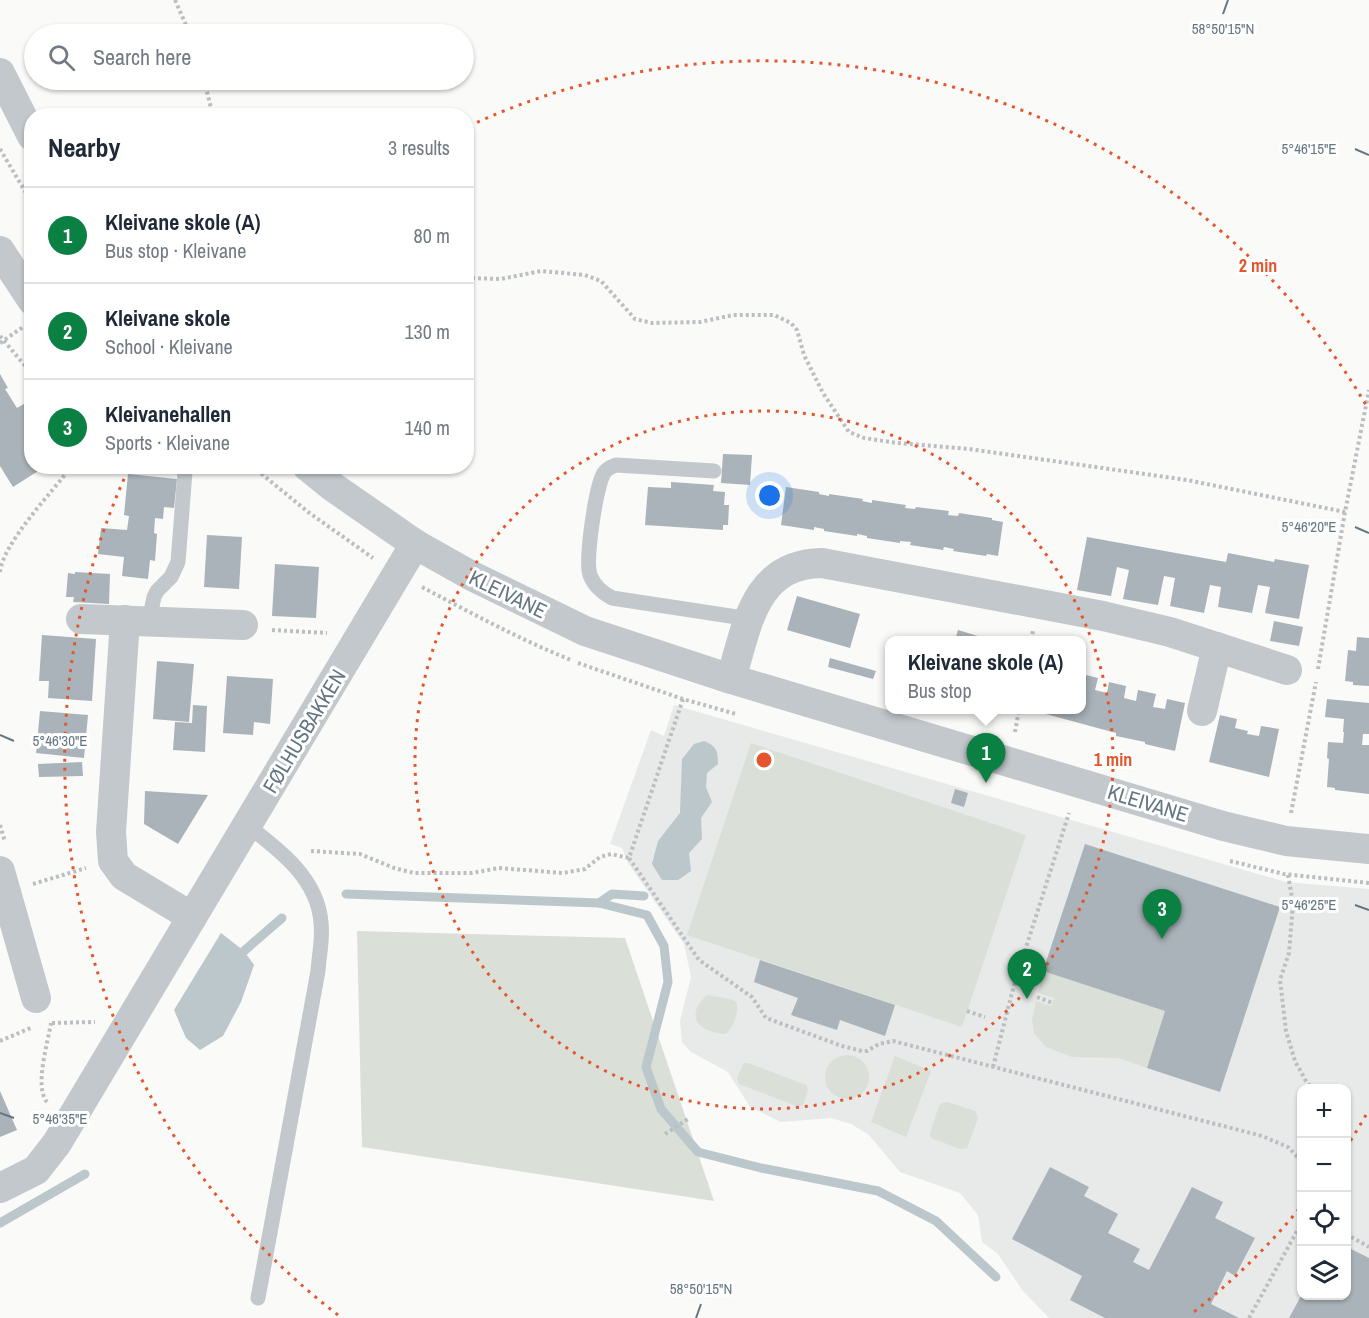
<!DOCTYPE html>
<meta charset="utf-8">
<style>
:root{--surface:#fff;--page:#f2f2f3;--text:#1f2937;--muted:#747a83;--line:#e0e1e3;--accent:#0b8043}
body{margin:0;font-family:"Archivo Narrow",sans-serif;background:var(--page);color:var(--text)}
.controls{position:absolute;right:18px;bottom:18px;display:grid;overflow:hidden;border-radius:12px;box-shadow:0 2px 4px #0004}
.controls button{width:54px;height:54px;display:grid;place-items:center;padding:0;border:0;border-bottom:2px solid var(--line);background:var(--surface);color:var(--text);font:30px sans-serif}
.you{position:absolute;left:770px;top:496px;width:21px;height:21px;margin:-15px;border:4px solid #fff;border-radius:50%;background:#1a73e8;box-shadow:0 0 0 9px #1a73e833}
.badge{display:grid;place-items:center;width:39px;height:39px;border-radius:50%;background:var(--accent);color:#fff;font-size:20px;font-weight:700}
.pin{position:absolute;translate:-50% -50px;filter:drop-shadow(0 2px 3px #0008)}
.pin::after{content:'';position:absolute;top:32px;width:21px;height:18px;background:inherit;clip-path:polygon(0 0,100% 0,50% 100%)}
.popup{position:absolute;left:885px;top:636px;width:201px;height:78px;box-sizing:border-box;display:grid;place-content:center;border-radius:12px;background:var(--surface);filter:drop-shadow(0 2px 4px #0005);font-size:20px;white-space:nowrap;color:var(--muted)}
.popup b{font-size:22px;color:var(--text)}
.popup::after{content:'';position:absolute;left:50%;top:100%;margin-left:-12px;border:12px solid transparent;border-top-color:var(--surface)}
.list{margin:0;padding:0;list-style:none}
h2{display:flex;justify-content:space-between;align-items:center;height:78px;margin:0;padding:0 24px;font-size:26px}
h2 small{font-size:20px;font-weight:400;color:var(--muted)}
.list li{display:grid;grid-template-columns:39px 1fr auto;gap:18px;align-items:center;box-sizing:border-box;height:96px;padding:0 24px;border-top:2px solid var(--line)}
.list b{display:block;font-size:22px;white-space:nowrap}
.list p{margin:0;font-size:20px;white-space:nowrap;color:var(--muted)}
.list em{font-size:20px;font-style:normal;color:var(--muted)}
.icon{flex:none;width:33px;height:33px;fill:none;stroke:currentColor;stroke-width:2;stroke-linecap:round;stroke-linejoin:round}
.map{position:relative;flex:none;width:1369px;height:1318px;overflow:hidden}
.search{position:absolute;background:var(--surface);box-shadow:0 2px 4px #0004;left:24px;top:24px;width:450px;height:66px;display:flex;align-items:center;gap:15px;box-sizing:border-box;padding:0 21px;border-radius:33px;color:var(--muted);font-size:22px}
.panel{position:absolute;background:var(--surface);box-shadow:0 2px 4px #0004;left:24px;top:108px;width:450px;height:366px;border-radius:24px}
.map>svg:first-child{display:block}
.built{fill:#e8e9e9;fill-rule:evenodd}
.green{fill:#dadfd7}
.water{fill:#bbc7cb}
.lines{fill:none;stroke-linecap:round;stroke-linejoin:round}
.stream{stroke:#bbc7cb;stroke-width:9}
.building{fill:#aab3b9}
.path{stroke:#bbbfc2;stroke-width:4;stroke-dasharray:3 3;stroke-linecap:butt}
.lane{stroke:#c3c8cc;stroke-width:15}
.street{stroke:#c3c8cc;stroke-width:30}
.ticks{fill:none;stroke:#657683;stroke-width:2}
.ring{fill:none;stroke:#e4572e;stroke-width:3;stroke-dasharray:3 6}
.labels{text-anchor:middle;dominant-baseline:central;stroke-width:6;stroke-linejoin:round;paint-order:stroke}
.street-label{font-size:21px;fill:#657683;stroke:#fff}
.ticks-label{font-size:15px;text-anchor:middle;fill:#657683;stroke:#fff;stroke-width:6;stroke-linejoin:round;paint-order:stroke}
.centre{fill:#e4572e;stroke:#fff;stroke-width:3}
.ring-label{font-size:18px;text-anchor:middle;font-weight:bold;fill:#e4572e;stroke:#fff;stroke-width:6;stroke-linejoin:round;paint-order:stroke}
</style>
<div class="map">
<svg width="1369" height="1318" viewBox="0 0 1369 1318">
<rect width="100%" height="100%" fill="#fafaf8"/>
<path class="built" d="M674,705L1286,882L1369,889V1318H1049L1023,1291L998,1254L982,1242L978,1215L960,1193L900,1172L869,1135L851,1124L831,1118L781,1122L750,1107L728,1072L691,1052L682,1042L680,1021L691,977L684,944L628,863L622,848L610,844L651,730L664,736ZM1302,1088H1346V1296H1302Z"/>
<g class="green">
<path d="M751,743L1026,835L962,1027L687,935Z"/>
<path d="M357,931L625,938L714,1201L362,1147Z"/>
<path d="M1043,971L1165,1011L1147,1068L1118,1058L1072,1057L1046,1047L1034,1033L1032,1020L1036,1001L1051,1006L1054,998L1038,993Z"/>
<path d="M707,995L730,999L736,1002C740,1012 733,1026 726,1034C700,1033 683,1017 707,995Z"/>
<circle cx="847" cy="1077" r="22"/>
<path d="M895,1056L931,1071L906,1137L871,1122Z"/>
<path d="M744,1063H748L806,1085L808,1090L803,1105L799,1107L739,1084L737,1078Z"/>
<path d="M947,1102L975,1111L978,1118L967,1148L960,1149L931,1138L930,1133L939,1106L942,1103Z"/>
</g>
<g class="water">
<path d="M704,741C717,746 718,752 718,764L707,773L706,787L712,802L701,818L702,839L689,853L691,871L678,880H662L652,864L658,841L680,813L682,759L694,744Z"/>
<path d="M221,933L244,951L254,965L241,1002L223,1036L200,1050L186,1038L174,1010Z"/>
</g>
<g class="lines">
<g class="stream">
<path d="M346,894L599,903L647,915L664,946L668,982L646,1067L661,1109L698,1152L761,1168L878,1191L936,1221L996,1277"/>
<path d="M599,903L612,894L644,896"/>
<path d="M244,951L282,918"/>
<path d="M0,1223L85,1174"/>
</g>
</g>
<g class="building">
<path d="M0,374L8,388L5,389L17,408L32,399V466H46L13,487L0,466Z"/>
<path d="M723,454L752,455L750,485L721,483Z"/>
<path d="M128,474L177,479L174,508L164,507L163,519L155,518L154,533L157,534L155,561L150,560L148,579L122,576L124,557L98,554L101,528L127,530L129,516L124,515Z"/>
<path d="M671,482L714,485L713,491L725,492L724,505H729L728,525H723V530L645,525L648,487L671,488Z"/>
<path d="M786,487L819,492V494L829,496V494L863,499L862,501L872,503V500L906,505L905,508L915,509L916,507L949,511L948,515L958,516L959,513L992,518V520L1003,522L998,556L987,554L986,556L953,551L954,549L944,547L943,550L910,545L911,542L900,541V543L867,538V536L857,534V536L824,531V529L814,527V530L781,525Z"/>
<path d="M207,535L242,537L239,589L204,587Z"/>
<path d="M1087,537L1226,562L1228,553L1274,562L1275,559L1309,565L1299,619L1265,613L1270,587L1258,585L1252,613L1218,607L1221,587L1210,585L1204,613L1170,606L1175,578L1164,576L1158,605L1123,599L1129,570L1117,567L1111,596L1077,590Z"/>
<path d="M275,564L319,567L316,618L272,616Z"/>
<path d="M75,572L110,574L109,604L73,602L74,597H66L68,573L75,574Z"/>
<path d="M797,596L860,614L850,648L787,630Z"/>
<path d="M1274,621L1303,627L1299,646L1270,641Z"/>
<path d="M958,630L991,640H955Z"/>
<path d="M42,635L96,639L92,701L48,698L49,681H39Z"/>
<path d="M1357,637L1369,638V686L1353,685V682L1345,681L1348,650L1356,651Z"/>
<path d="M830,658L876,671L873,679L828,667Z"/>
<path d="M157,661L194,664L189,722L153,719Z"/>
<path d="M1082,674L1098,678L1095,690L1107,693L1109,682L1126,686L1124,698L1136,701L1138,690L1156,694L1153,707L1165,709L1167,699L1185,703L1175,751L1145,744V742L1116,736V733L1031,710H1082Z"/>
<path d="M227,676L273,679L270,724L254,722L253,735L223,733Z"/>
<path d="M1327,699L1369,703V734H1363L1362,745H1369V794L1335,790V788L1327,787L1329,759L1327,758L1328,742L1343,743L1344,732H1343L1344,719L1325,717Z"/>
<path d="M193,705L207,706L205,752L173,750L175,722L192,723Z"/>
<path d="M40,711L88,715L84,758L36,753Z"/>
<path d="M1220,715L1237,719L1235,728L1248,731L1247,734L1259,736L1261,726L1279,729L1269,777L1209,762Z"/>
<path d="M82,762L83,776L39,777L38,764Z"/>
<path d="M955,789L968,793L964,807L951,803Z"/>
<path d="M145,791L208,795L178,844L144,824Z"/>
<path d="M1085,844L1280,907L1220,1092L1147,1068L1165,1011L1043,971Z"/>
<path d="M760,960L895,1005L885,1036L840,1020L837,1030L791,1015L798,998L754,982Z"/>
<path d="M0,1091L17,1130L0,1137Z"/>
<path d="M1050,1167L1089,1187L1084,1196L1118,1214L1108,1233L1140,1249L1133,1262L1149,1270L1192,1187L1223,1202L1215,1218L1255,1238L1235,1276L1227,1271L1211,1304L1239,1318H1105L1070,1300L1082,1276L1012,1239Z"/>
<path d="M1351,1249L1369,1258V1318H1289L1301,1296H1346V1258Z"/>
</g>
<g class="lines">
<g class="path">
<path d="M175,0L190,34"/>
<path d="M204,80L213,116"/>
<path d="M0,149L32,203"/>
<path d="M466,278L501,279L541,271L585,275L601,281L635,319L652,323L700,322L733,315H774L791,323L797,330L804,355L823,393L849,432L864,438L897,443L969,449L1187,480L1345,512"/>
<path d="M0,336L32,374"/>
<path d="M0,343L23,327"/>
<path d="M252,466L308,512L373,558"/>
<path d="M0,572C3,543 53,491 72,466"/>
<path d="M422,587C471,613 519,639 571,660"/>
<path d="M272,630L327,633"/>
<path d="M1031,640L1033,631"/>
<path d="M578,663L683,699L736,714"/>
<path d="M1318,669L1345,512L1369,390"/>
<path d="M683,699L629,858L699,960L752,997L766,1018L842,1046L862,1051H867L879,1044L893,1041L1262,1136L1288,1147L1302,1162"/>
<path d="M1015,732L1019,710"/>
<path d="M1291,813L1316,682"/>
<path d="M0,825L5,842"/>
<path d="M311,851L360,854L394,868L414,873H472L499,868L563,873L585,869L600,857L611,854L629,858"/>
<path d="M1230,861L1284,874L1369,883"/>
<path d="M1288,875L1293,904L1289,953L1280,980L1286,1031L1295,1061L1307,1083L1313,1088"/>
<path d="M33,884L86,868"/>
<path d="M1037,997L1053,1003"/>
<path d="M967,1011L985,1017"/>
<path d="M52,1023L95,1022"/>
<path d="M0,1041L33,1027"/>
<path d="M993,1067L1014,985L1069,813"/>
<path d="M47,1102C34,1087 48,1042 51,1023"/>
<path d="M665,1134L688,1119"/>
<path d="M1346,1234L1369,1247"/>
<path d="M1249,1318L1302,1222"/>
</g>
<g class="lane">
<path d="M714,471L616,465C611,467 607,468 604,473C596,485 585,560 590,575C594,586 603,593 612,598L750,619"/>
<path d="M149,621L154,597L157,591L171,577L178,562L185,472"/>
<path d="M247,825C280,850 318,879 321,923C323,939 319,955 318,971L258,1298"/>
</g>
<g class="street">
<path d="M0,73L32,136"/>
<path d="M0,251L32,300"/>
<path d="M307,466L333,487L415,544L470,575L585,631L731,679L1223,826L1286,841L1369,849"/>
<path d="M81,619L243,625"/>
<path d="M125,620L111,832L113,861L124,876L192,917"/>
<path d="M731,679C747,626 754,564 822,563L1103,616L1170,632L1287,670"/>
<path d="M1202,711L1217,647"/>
<path d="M0,871L36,998"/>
<path d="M0,1188L36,1170L57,1143L415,544"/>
</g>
</g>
<path class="ticks" d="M1223,14L1228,0M1355,149L1369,155M1355,527L1369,533M0,735L14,741M1355,905L1369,910M0,1113L14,1118M696,1318L701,1304"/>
<g class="ring">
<circle cx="764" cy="760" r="349"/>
<path d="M1366 1115A699 699 0 0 1 1347 1146M1299 1209A699 699 0 0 1 1190 1315M338 1315A699 699 0 0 1 128 470M469 126A699 699 0 0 1 1366 405"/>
</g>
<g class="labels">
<g class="street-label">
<text transform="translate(508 594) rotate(26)">KLEIVANE</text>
<text transform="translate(304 731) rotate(-59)">FØLHUSBAKKEN</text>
<text transform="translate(1148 803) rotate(17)">KLEIVANE</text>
</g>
</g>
<g class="ticks-label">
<text x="1223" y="34">58°50'15"N</text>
<text x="1309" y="154">5°46'15"E</text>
<text x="1309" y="532">5°46'20"E</text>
<text x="60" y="746">5°46'30"E</text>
<text x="1309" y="910">5°46'25"E</text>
<text x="60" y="1124">5°46'35"E</text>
<text x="701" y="1294">58°50'15"N</text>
</g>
<circle cx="764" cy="760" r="9" class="centre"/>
<g class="ring-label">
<text x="1258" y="272">2 min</text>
<text x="1113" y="766">1 min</text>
</g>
</svg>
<div class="controls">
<button>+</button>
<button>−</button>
<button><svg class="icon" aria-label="locate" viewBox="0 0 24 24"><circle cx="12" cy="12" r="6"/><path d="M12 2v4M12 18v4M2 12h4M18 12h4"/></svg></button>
<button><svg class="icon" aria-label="layers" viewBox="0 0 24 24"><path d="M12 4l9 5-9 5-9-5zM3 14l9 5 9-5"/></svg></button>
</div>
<div class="you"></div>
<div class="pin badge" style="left:986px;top:783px">1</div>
<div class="popup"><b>Kleivane skole (A)</b>Bus stop</div>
<div class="pin badge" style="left:1027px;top:999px">2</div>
<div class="pin badge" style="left:1162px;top:939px">3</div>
<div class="search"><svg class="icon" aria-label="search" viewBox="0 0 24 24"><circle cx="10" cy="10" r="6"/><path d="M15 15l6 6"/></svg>Search here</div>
<section class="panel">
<h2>Nearby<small>3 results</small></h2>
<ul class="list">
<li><span class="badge">1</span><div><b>Kleivane skole (A)</b><p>Bus stop · Kleivane</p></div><em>80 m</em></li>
<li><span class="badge">2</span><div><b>Kleivane skole</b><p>School · Kleivane</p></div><em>130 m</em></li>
<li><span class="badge">3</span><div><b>Kleivanehallen</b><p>Sports · Kleivane</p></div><em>140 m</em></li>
</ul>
</section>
</div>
